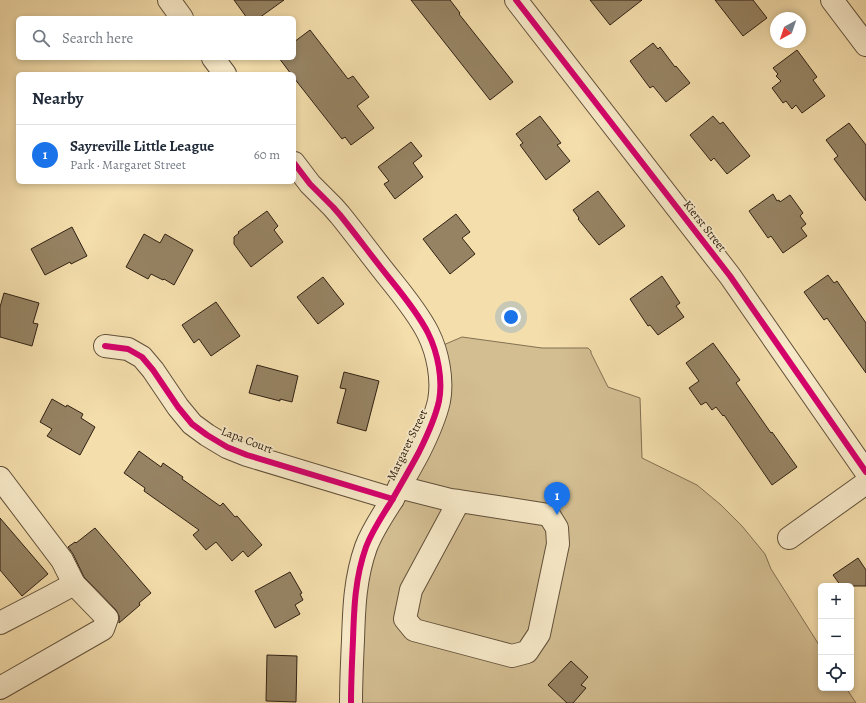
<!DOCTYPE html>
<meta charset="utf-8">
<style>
:root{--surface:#fff;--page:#f6f6f7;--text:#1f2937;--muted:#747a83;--line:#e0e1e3;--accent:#1a73e8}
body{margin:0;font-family:Alegreya,serif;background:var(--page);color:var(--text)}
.controls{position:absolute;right:12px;bottom:12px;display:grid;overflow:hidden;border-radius:6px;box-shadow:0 2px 6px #0003}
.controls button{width:36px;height:36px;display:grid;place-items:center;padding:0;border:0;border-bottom:1px solid var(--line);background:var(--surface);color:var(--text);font:20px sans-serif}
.compass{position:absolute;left:770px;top:12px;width:36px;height:36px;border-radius:50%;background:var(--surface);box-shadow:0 2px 6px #0003;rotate:220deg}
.you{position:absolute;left:511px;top:317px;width:14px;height:14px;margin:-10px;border:3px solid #fff;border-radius:50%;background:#1a73e8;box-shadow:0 0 0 6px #1a73e833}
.badge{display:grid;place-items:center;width:26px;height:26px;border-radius:50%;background:var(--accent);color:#fff;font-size:13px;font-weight:700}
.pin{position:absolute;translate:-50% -33px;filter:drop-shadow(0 1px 2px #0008)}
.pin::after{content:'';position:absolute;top:21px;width:14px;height:12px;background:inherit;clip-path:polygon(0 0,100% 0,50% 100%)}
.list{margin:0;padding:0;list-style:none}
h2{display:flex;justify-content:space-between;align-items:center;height:52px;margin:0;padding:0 16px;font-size:17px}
h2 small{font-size:13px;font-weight:400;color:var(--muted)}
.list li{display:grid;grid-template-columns:26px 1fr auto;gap:12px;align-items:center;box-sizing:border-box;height:60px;padding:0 16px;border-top:1px solid var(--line)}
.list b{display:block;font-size:15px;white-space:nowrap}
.list p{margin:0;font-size:13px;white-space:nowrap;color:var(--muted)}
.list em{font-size:13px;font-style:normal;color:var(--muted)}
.icon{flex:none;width:22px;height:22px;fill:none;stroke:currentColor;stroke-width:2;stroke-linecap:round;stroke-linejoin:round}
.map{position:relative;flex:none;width:866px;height:703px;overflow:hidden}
.search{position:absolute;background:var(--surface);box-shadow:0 2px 6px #0003;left:16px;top:16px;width:280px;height:44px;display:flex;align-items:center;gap:10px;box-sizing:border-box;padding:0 14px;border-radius:6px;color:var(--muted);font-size:15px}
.panel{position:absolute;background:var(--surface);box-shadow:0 2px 6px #0003;left:16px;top:72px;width:280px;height:112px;border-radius:6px}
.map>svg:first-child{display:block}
.green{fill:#d3be92;stroke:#827053}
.building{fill:#968363;stroke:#302114}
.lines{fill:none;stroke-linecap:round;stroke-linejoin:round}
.minor-casing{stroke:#61503a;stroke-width:24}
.minor{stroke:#f8eac9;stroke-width:22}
.cycleway-casing{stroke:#f8eac9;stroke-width:8}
.cycleway{stroke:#d6006c;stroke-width:6}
.labels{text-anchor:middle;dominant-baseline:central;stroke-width:3.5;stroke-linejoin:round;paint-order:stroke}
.street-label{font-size:12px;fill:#302114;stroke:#f8eac9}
</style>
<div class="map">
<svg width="866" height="703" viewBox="0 0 866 703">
<rect width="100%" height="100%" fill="#f4deac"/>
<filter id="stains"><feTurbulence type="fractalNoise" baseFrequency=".005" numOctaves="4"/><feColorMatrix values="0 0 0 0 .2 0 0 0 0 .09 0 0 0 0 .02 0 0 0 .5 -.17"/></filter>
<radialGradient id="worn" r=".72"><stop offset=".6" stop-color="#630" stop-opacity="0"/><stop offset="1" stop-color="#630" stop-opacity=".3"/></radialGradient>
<path class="green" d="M462,337L542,348H588L591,351V353L608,387L640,398L642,458L697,485L721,505L742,526L765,554L771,569L821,648V688H846L856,703H351L356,590L428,431L434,349Z"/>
<g class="building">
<path d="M234,0H284L259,18H247Z"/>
<path d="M411,0H450L460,13L459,14L513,82L490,100Z"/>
<path d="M590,0H642L610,25Z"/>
<path d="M715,0H753L767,18L743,36Z"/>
<path d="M310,30L348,79L353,76L369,97L357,106L374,128L351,145L345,137L342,139L294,78V74H291L279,58H294V42Z"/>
<path d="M653,43L658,49L660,47L675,67L676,66L690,83L666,102L653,86L650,88L630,61Z"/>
<path d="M797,50L817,77L813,80L825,96L802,113L796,105L792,109L786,101L783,103L772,88L781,81L776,76L778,74L773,68Z"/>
<path d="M540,116L561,143L557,145L570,161L546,180L520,145L523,143L516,134Z"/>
<path d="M713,116L720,124L723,122L750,156L727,174L714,158L711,161L690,135Z"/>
<path d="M849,123L866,145V201L834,159L838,156L826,140Z"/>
<path d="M411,142L422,156L413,163L423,177L395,199L384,184L389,181L378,167Z"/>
<path d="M598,191L625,226L599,245L578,219L579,218L573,210Z"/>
<path d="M773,194L777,201L779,200L780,202L790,195L803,213L800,216L806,224L801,228L807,236L783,253L771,236L768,238L749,211Z"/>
<path d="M267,211L278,226L274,230L283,242L251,267L234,244V237L239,233L238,232Z"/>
<path d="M456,214L470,232L462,238L475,254L450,274L423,239Z"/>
<path d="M72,227L87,256L71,264L70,262L45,275L31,249Z"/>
<path d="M144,234L160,243L165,234L193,250L174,285L164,279L163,280L151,274L148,279L126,267Z"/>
<path d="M828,275L834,283L837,281L866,323V373L827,318L824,320L804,292Z"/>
<path d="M662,276L680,303L676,306L684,317L658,335L650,325L648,326L630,299Z"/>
<path d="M323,277L344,304L318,324L297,297Z"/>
<path d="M4,293L39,303L33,323L38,324L32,346L0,337V307Z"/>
<path d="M216,302L240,336L211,356L199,339L194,343L182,325Z"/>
<path d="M713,343L740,380L736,383L771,433L772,432L797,467L772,485L724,415L723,416L716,407L712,410L706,402L701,405L689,388L699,381L686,363Z"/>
<path d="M257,365L298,376L292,402L280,399V401L249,393Z"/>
<path d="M344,372L379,381L366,431L337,423L346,389L340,388Z"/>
<path d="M52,399L66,407L67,405L83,414L81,418L95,427L80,455L47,436L52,429L40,422Z"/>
<path d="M139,451L161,467L163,463L183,477L182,479L220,506L223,503L235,517L237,516L262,545L248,557L243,551L232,561L216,542L206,550L193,535L199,530L144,491L145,488L124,473Z"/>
<path d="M0,518L48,574L22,596L0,570Z"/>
<path d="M95,528L151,593L139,603L140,605L119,623V616L116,610L84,577L73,554L68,547L75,542L76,543Z"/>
<path d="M858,558L866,570V586H841L833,575Z"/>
<path d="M290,572L302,593L300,594L303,600L295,605L300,614L275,628L255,591Z"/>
<path d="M267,655L297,656L296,702L266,701Z"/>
<path d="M571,661L588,677L581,685L586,688L573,703H567L548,685Z"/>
</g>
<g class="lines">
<defs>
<g id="minor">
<path d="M169,0L182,18"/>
<path d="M516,0L730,276L866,472"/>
<path d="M832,0L866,45"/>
<path d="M213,58L225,74"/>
<path d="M294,163L310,184L333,207L340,215C357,236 373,258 390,279C403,295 419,315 428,333C438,353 443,380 439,401C435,419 427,436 419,452C410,469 400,486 391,502C382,516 372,531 366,547C355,578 354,608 353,640C352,661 351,682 351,703"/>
<path d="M105,346L128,349L142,357L153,370L178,407L192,424L207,435L227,447L247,455L393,499"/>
<path d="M0,478L62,560L74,584L50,597L0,623"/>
<path d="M399,487L450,500L459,501L549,515L557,528L558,544L539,634L527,652L512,656L414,630L405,619L411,590L459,501"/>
<path d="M789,538L866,483"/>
<path d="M0,688L103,629L107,618L74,584"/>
</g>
</defs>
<use href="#minor" class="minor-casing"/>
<use href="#minor" class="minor"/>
<defs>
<g id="cycleway">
<path d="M516,0L730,276L866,472"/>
<path d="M294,163L310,184L333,207L340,215C357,236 373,258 390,279C403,295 419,315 428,333C438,353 443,380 439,401C435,419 427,436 419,452C410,469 400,486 391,502C382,516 372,531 366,547C355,578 354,608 353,640C352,661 351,682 351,703"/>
<path d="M105,346L128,349L142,357L153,370L178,407L192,424L207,435L227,447L247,455L393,499"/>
</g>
</defs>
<use href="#cycleway" class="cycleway-casing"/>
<use href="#cycleway" class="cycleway"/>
</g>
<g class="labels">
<g class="street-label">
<text transform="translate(705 226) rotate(52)">Kierst Street</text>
<text transform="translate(247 440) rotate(21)">Lapa Court</text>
<text transform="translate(407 445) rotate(-64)">Margaret Street</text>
</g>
</g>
<rect width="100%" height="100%" filter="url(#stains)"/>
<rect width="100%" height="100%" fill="url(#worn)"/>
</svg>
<div class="controls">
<button>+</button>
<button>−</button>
<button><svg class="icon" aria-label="locate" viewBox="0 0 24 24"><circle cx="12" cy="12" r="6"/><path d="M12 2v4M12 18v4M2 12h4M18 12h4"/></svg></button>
</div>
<svg class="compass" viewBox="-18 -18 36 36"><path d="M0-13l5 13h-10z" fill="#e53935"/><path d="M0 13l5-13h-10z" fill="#747a83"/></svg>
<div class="you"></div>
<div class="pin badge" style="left:557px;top:515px">1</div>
<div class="search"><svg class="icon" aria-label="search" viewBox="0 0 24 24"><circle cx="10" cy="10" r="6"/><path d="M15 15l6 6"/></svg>Search here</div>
<section class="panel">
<h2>Nearby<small></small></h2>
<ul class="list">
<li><span class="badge">1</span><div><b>Sayreville Little League</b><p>Park · Margaret Street</p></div><em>60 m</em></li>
</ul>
</section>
</div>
